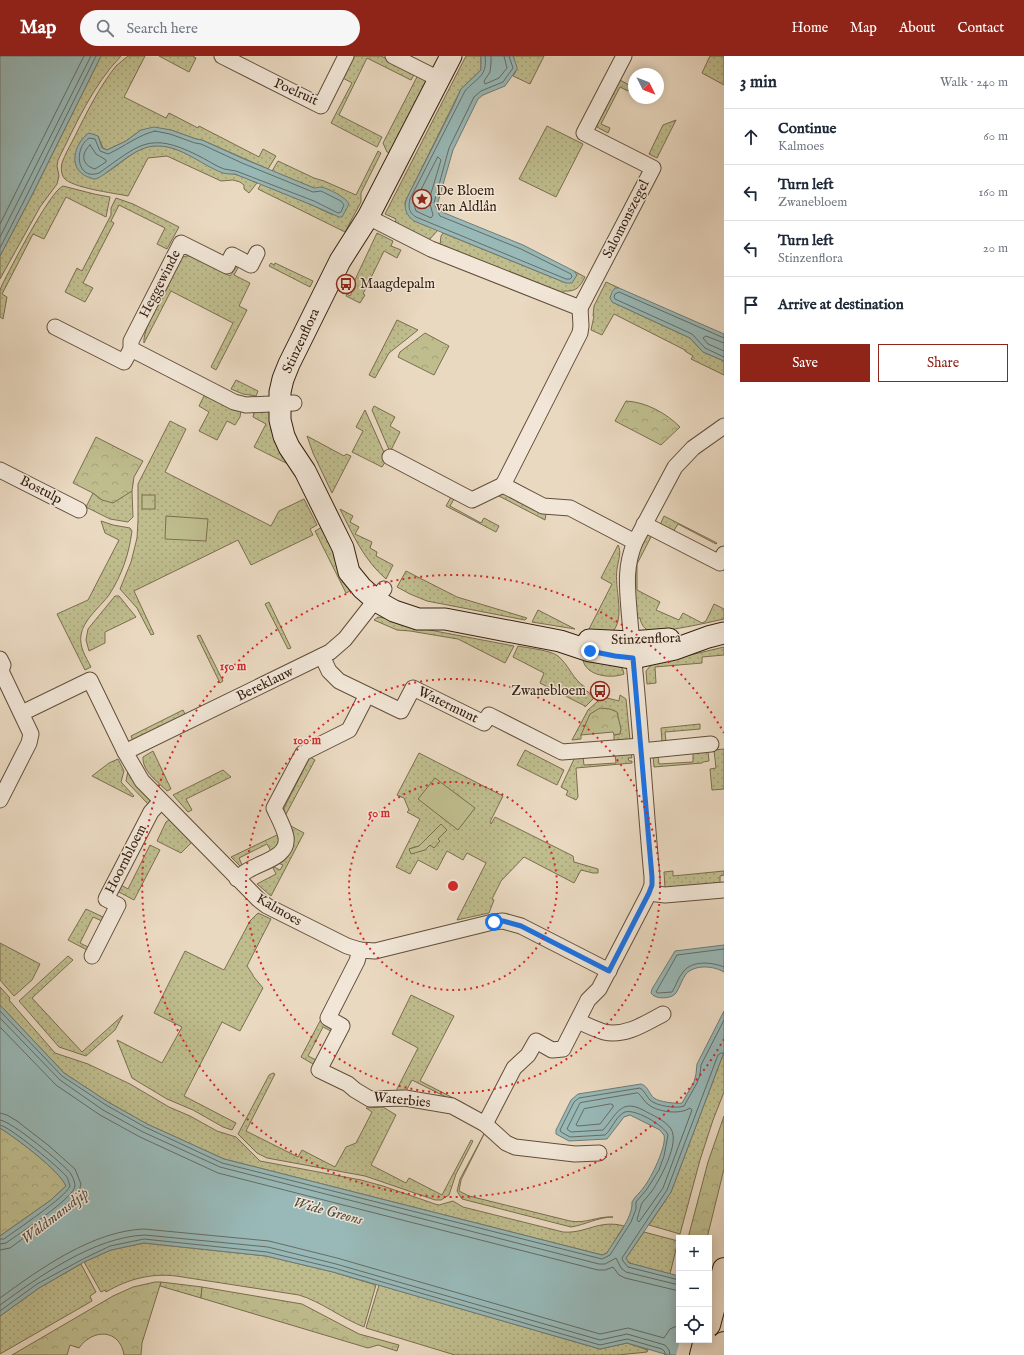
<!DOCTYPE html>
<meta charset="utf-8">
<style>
:root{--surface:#fff;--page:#f6f6f7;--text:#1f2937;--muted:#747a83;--line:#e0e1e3;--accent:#8f2418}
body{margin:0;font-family:"IM FELL English",serif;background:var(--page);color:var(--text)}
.controls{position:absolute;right:12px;bottom:12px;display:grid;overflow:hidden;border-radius:0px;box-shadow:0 2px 10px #0003}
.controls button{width:36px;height:36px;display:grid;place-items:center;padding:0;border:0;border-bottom:1px solid var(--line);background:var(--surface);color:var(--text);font:20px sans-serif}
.compass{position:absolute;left:628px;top:12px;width:36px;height:36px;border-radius:50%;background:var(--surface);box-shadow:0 2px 10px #0003;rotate:132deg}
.stop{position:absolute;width:12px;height:12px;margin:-9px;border:3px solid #1a73e8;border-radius:50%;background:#fff}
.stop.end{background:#1a73e8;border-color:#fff;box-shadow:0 1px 4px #0008}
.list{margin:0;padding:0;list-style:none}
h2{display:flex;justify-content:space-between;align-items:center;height:52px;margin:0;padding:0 16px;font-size:17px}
h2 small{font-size:13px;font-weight:400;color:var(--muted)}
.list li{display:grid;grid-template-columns:26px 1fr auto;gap:12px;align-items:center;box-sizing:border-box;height:56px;padding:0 16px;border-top:1px solid var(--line)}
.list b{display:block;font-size:15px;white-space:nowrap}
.list p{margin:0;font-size:13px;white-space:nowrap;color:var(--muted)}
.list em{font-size:13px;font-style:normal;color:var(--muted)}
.actions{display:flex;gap:8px;padding:12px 16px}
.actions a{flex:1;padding:9px 0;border:1px solid var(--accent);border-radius:0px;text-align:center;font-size:14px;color:var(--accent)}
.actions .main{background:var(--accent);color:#fff}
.icon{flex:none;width:22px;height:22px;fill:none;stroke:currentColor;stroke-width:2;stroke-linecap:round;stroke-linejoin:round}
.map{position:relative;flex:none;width:724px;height:1299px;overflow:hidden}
header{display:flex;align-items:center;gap:24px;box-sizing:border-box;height:56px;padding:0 20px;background:var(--accent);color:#fff}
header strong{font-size:19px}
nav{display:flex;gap:22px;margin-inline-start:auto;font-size:14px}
.search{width:280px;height:36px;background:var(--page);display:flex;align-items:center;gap:10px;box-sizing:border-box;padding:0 14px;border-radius:22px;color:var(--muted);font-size:15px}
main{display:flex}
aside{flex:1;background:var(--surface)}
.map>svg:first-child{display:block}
.grass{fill:url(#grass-dots);stroke:#7a6e4f;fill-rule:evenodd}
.forest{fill:url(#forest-crowns);stroke:#7a6e4f}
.pitch{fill:#bfbd8e;stroke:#7a6e4f}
.water{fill:#98b9b8;stroke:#707b75}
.pier{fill:#ead9c1}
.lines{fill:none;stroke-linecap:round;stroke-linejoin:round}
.shore{stroke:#666c64;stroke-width:1}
.street-casing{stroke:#624e3c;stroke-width:17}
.secondary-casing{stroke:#351f10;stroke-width:23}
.primary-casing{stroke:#351f10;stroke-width:24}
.street{stroke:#f1e6d7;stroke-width:15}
.secondary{stroke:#f1e6d7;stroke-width:21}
.primary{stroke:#ead9c1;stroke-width:22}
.route{stroke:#1a73e8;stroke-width:5}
.ring{fill:none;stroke:#d62828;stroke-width:2;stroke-dasharray:2 4}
.labels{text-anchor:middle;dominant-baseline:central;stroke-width:3;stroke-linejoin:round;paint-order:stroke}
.street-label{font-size:14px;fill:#351f10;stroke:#f1e6d7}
.poi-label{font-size:14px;fill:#351f10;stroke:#f1e6d7;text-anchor:start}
.water-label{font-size:15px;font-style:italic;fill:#534d42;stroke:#f1e6d7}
.centre{fill:#d62828;stroke:#f1e6d7;stroke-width:2}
.ring-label{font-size:12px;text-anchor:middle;font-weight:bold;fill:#d62828;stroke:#f1e6d7;stroke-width:3;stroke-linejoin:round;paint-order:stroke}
</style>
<header>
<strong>Map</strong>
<div class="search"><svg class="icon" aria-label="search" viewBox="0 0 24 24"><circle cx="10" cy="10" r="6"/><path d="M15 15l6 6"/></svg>Search here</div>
<nav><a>Home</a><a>Map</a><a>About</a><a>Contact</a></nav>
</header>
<main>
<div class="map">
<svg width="724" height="1299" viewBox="0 0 724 1299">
<defs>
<pattern id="grass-dots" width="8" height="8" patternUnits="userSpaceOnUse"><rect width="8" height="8" fill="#bfbd8e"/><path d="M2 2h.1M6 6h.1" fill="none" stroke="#a5a279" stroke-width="1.8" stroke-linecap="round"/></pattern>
<pattern id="forest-crowns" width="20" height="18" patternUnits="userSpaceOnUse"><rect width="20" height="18" fill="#bfbd8e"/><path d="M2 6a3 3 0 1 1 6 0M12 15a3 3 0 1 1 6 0" fill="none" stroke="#a5a279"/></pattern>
</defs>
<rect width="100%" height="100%" fill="#ead9c1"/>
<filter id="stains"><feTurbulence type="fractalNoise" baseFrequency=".005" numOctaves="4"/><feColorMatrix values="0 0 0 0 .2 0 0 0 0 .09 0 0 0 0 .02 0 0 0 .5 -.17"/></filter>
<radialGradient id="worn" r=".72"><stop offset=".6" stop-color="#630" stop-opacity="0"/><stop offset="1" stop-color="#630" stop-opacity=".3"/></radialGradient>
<g class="grass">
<path d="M101,0H121C93,29 76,68 58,104L57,110L59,120L57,128L40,151L0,223V200L32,139Z"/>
<path d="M128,0H145L124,41L166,62L169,57L198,72L199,70L259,101L263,93L276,100L268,113L202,84L196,83L171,74H141L126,85L107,94L103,92L98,80L94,123C113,116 126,99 144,92C171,82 199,107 222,116C226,118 230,117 234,118C242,120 250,124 257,127L249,137L244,133V129L240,126L233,124L221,125L167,100L148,102L128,140C114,137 72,132 64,122C61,118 61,112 62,107C65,98 70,90 74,82C86,58 99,31 116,10C120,7 124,3 128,0Z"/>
<path d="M159,0H193L196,2L189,16Z"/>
<path d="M352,0H381L415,17L411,24L367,2L339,59L382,81L377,91L331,67L352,27L343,22Z"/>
<path d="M466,0H481V14L461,33L405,146C405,165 423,168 438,174L429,184L395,167L396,163L385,158Z"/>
<path d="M513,0H544L530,28L513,20L516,15Z"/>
<path d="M710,0H724V29L702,17Z"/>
<path d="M418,19L422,20L427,26L390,97L387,96L383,87Z"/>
<path d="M618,23L631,30L628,35L620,31L601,68L610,72L608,77L597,71L596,68Z"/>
<path d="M676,64L657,102L649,98L663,69Z"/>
<path d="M547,70L583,88L556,141L519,123Z"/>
<path d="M378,95L381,97L361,137V146L345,176L258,133L261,128L312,149L333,159L314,132L272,115L278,105L314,122L324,125L356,139Z"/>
<path d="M63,130L94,138L110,141L106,161L66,141L44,183L33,178L2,238L7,241L3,263L0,261V234L2,229C10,213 50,135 63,130Z"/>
<path d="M116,142L133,148L179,171L167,193L157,188L165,172L119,149L111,165L114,167L83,227L93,232L85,246L65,236L77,212L82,215L111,159V152Z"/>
<path d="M377,177L393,185L391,190L401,194L397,202L384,195L363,238L365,239L360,247L346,240L347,238L350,240L355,230L353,228Z"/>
<path d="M443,177L566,227L576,217L574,215L585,221C580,231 576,236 564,235L562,238L440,189L441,180Z"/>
<path d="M186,200H191L230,220L237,210H239L234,219L250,227L239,250L247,254L216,314L211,311L233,267L171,235L144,287C142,274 162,242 169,229L166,227L180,202Z"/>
<path d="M271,207L274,209L275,207L313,225L310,231L269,210Z"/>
<path d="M606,226L619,232H615L612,246L690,282L703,296L724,305V319L691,303L693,300L685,295V294L614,258L602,279L591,274L594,260H593L594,250Z"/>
<path d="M397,264L418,274L389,297L375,322L369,319Z"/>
<path d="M236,324L258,335L256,340L243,338L231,333Z"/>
<path d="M205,338L241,354L240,361L235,369L227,365L217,384L199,375L209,356L199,350Z"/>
<path d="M374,350L395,361L390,370L400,376L390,396L372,354Z"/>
<path d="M365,354L387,403L382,411L352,396L363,375L356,371Z"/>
<path d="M268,355L270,357L291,406L288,408L254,391L266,368L253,361L254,356Z"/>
<path d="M170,365L186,373L165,416L271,470L279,455L304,443L317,469L310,473L313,479L251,509L238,484L134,535L154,578L151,579L137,552L120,533L131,506L137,482L138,465V428Z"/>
<path d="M307,380L344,400L346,398L351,400L332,437L313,397Z"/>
<path d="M132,435L133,461L128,466L110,463L86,451L93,437L102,444L125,438Z"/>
<path d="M500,435L546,458L545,464L497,439Z"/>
<path d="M451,441L454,443L450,450L481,467L484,462L499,470L496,476L446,450Z"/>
<path d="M340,453L353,460L350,466L359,471L355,478L372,486L370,492L377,496L376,500L393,509L386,523C364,504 353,479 340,453Z"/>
<path d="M664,460L717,487L716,488L678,468L673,476L660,469Z"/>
<path d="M101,465L113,469L130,472L132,475C129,498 122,519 109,539C100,551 83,564 81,579C79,591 86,601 91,611L85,614L57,558L88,544L119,484L105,477Z"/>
<path d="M322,471L356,532L346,537L315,475Z"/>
<path d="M647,477L652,479L637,508V534L660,546L656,554L679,564L683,557L702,567L706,565L714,548L724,553V563C710,566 660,578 648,574C643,572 641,567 640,562H636L633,518L634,505Z"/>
<path d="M618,489C622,496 618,505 617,513C614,532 625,559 614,574L610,576L588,575L612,528L601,522Z"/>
<path d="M406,515L457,541L527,562L525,564L427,545L410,538L397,531Z"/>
<path d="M115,540H119L136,561L105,576V587L89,595L86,584L88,573Z"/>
<path d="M269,546L291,592L288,593L265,548Z"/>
<path d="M538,554L575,573L532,566Z"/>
<path d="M378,561L384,562L414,571L514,590L505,607L458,583L410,575L397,574L374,564Z"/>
<path d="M200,579L223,625L220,627L197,580Z"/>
<path d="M518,590C528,592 550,594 558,600C569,609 573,624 585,631L584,633L595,641L585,651V650L540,627L544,617L513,601Z"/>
<path d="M724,591V599L702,601V607L655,611L656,627L647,628L646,615L652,608Z"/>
<path d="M583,604L621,611L623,614L624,618C611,623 586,620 583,604Z"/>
<path d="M600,635L604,636L603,641L619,645L620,639L626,643L630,684L614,685V679L620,678V673L581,678V683L572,684L588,654L598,645L601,639Z"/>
<path d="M183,654L186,660L133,685L131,680Z"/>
<path d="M700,668V673L665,676L666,686H662L661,672Z"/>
<path d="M724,693V733L712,734L710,713L716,712L714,694Z"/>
<path d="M525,694L564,714L557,729L517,709Z"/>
<path d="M153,695L171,733L167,735C158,726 142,715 143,701Z"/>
<path d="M708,695L709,705L703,706L702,707L654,711L653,700H658L659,708L693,706V696Z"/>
<path d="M419,697L503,740L490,766L491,768L495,761L573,800L574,806L598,813V817H593L581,814L574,827L524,801L501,825L492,843L494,844L489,857L457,864L486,807L467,797L463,804L447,795L437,814L418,804L410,818L396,811L420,763L407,756L409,754L404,742L397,739ZM441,768L447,774L438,783L434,792L430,788L409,793L419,790Z"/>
<path d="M631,697L632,702H628L629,705H632V707L576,712L578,741L576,744L566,739L568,735L561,731L575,701H583L584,709L616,707L615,698Z"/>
<path d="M310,701L315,704L285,760L284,759V752Z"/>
<path d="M118,703L124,715L121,726L134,740L133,741L92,720L109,707Z"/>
<path d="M223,714L231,721L186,743L192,754L188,756L173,739Z"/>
<path d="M128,715L151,743L148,748L126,725Z"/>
<path d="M170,763L192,786L181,797L157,785L166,766Z"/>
<path d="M289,769L304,777L271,840L257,828L276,818L272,810L280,814L283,809L278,807Z"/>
<path d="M279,778C279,787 278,790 271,795L267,788L239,802L242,809L241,811L231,801Z"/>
<path d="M150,789L160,794L134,844L117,835L121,829L128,833Z"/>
<path d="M673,815V820L724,815V819L720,820V829L665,832L664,816Z"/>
<path d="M86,853L103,861L102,865L93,861L80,887L88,891L87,894L68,884Z"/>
<path d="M258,857L271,863L247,910L253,919V920L263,932L240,975L222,966L184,1040L236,1067L232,1074L223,1071L193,1054L167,1043L132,1022L117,984L162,1007L182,971L154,957L185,895L224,914L250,865Z"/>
<path d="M0,887L40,908L32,924L14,940L0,924Z"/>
<path d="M68,900L73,904L32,942L82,996L123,959L115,974L86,1000L59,991L19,945Z"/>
<path d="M0,931L10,942L9,944L55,997L88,1008L130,1028L169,1051L190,1060L217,1075L236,1081L260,1105L361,1124L383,1130L435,1148L439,1149L453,1145L463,1151L563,1176C586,1178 599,1163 624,1170L607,1197L602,1199L224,1103L147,1068L108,1046L64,1017L0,949Z"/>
<path d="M411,939L454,960L420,1025L465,1048L464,1050L412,1024L405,1037H395L418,992L392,978Z"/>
<path d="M320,965L332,972L331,975L323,971L308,1000L316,1004L313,1008L301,1001Z"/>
<path d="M724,996V1036L713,1064L700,1104L680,1178L649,1169L671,1136Z"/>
<path d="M273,1017L275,1018L246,1075L298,1101L302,1094L335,1111L346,1091L356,1087L372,1056L366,1052L383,1051L396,1059L371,1109L406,1127L409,1122L442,1139L471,1084L473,1085L456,1118L449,1139L441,1144H435L365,1120L267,1102L257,1097L238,1078L267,1023L269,1019Z"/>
<path d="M484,1078L461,1124L459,1135L469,1140L570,1165C586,1168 597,1160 613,1161C598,1161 585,1169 571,1171L462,1143L457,1135L460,1123Z"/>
<path d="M644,1176L678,1185L670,1218L629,1207L626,1202Z"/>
<path d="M144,1187L266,1200L333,1216L376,1229L364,1271C341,1262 322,1246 299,1239L176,1220C151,1217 128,1223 106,1236L105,1234L101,1236L84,1206L111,1194Z"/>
<path d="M81,1208L96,1236L90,1240L92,1245L0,1298V1260L39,1232Z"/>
<path d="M161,1226L202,1231L201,1242L160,1230Z"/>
<path d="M379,1229L600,1293L627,1287L648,1294L647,1296L618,1299H455L366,1272Z"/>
</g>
<g class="forest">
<path d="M425,277L449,290L434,319L398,301L400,296Z"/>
<path d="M626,345C646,346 666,357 680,371L661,389L615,365Z"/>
<path d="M96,381L143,405L134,421L132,435L113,447L102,444L93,437L73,427Z"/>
<rect x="142" y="439" width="13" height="14"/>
<path d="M600,652L610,653L617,656L621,673L620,678L614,679L613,676L581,679L590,658Z"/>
<path d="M441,768L447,774L438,783L440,785L434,792L430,789L425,794L411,798L409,793L419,790Z"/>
<path d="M724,1060V1113L707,1182H688L708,1106Z"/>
<path d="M0,1072C16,1082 59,1114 66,1130L51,1144L0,1180Z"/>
<path d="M155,1226H161L142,1287L141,1299H124C120,1273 93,1272 79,1292L70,1289L67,1299H12L113,1240L133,1231Z"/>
<path d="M202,1231L302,1248L359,1278L399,1289L397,1295L378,1289L368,1292L201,1242Z"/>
</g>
<g class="pitch">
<path d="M166,460L208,463L206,485L165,483Z"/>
<path d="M435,722L475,752L458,774L418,743Z"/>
</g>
<g class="water">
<path d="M0,0H101L32,139L0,200Z"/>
<path d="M481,0H513L517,11V13L505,30L483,39L478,43L453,94L438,146L442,156L523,189L574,215L577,219L572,227H566L414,165C406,159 403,152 407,142L453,51L461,33L481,14Z"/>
<path d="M154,71L171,74L196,83L202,84L244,103L314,132C317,132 319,131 321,131C328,132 347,142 349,148L342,161H339L312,149L235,118C231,118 226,118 223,117C201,109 182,90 158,90C139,89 122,106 107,116C104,118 99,123 94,123C92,123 90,121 88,121C67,113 74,87 89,77L98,80L102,92L107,94L126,85L141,74Z"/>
<path d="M615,232H619L724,278V305L703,296L690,282L612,246L610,242L612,236Z"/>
<path d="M724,889V916C714,910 695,908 686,918C682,923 680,931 676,937C672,943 655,944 651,937L652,933L675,895Z"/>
<path d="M0,949L64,1017L108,1046L147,1068L224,1103L602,1199L607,1197C615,1183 633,1162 632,1146C635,1140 640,1137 644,1131C651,1122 667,1090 664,1079C663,1078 661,1076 660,1074L630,1059L624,1061L607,1083L569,1085L556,1078V1074L571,1044L578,1038L641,1028C648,1030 649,1038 654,1042C659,1046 677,1048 682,1047L694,1026L696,1018L697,1008L724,955V996L671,1136L626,1202L629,1207L679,1220V1284L724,1299H668L627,1287L600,1293L333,1216L266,1200L144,1187L111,1194L84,1206L39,1232L0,1260V1180L51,1144L66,1130C59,1114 16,1082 0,1072Z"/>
</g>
<path class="pier" d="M680,1284L724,1296V1299H676Z"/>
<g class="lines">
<g class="shore">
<path d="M485,0C488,21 476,22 465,35L410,143C408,151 409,157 416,161L566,223H570L572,221L571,218L521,193L440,160L434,147L449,92L474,41L481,35L503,26L513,12L509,0"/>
<path d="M491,0V7L490,16L484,25L485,28L499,22L507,12L504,0"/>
<path d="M155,75L170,78L195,87L201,88L242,107L313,136L321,135L341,145L344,149L341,156L338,157L314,145L236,115C232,114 228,114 224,113C215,110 206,103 197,99C149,75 139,89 99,117C77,125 73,93 89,82L95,83L100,95L108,98C124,91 138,79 155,75Z"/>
<path d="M90,89L96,98L106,104V106L95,113C81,109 81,97 90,89Z"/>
<path d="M438,101L441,104L429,144L433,159L431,162L416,155L414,148Z"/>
<path d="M0,168L84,0"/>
<path d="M0,181L91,0"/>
<path d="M0,192L28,137L96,0"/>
<path d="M724,282L619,236L615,238L614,241L615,243L692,278L705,292L724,301"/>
<path d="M724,287L706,280L703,282L708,288L724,295"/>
<path d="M724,893L677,899L656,936L658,937L672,936C676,930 678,922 683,916C692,904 712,906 724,911"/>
<path d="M0,955L62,1020L106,1049L145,1071L222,1107L602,1203L610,1199L631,1166L636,1153V1146L647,1133L659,1114L664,1100L668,1079C665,1070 632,1050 623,1057C615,1062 612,1073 605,1079L570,1081L561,1076L560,1074L574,1046L579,1042L640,1032C645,1035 646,1040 650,1044C656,1050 677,1053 684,1050L697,1027L700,1019L701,1009L724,964"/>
<path d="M0,962L60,1024L103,1054L143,1076L220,1111L599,1208H605L616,1202L621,1212L626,1216L679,1229"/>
<path d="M0,971L56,1029L100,1059L140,1081L218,1117L598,1214H605L613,1211L619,1219L625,1222L679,1235"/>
<path d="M638,1037C642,1040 644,1046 649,1049C658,1056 680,1059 690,1052L692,1054L663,1132L639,1166L637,1164C638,1160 641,1149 642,1147C645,1143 649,1139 652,1135C660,1123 680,1087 671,1073C665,1064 652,1059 643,1054C620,1042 616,1060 603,1074L571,1076L567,1073L580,1047Z"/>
<path d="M611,1048L613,1049V1051L600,1068L578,1070L576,1069L584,1053Z"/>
<path d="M0,1057L7,1059L17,1065L48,1089L75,1113L81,1128L78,1139L62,1154L10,1192L0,1194"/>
<path d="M0,1064C10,1064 64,1108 71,1118C73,1122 75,1126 75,1130C73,1143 20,1177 6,1187L0,1188"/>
<path d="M0,1069C9,1070 60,1112 67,1121C68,1123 69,1127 70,1130C66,1141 16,1174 4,1183H0"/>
<path d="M679,1224L628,1211L623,1205L622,1202L667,1134L718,999L721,997H724"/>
<path d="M0,1242C41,1212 93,1175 144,1173L269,1185L337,1202L600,1278L628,1272L664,1282L670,1273L679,1269"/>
<path d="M0,1249C40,1220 94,1181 145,1179L268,1191L336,1208L600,1284L627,1278L665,1289L669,1294L670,1299"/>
<path d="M0,1255L37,1228L83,1203L110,1190L144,1183L267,1196L334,1212L600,1289L627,1283L662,1293L665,1296V1299"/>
</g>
<defs>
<g id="street">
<path d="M222,0L321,50L346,0"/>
<path d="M393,0L439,23"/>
<path d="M368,161L431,193L580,252L581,270L580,277L503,429L543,450L570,452L635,486"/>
<path d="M580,252L653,112L584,77L624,0"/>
<path d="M55,271L124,306L131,293V285L181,187L227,210L232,199L251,209L257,197"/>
<path d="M131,293L234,346L246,349L294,347"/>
<path d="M390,401L472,444L503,429"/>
<path d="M0,414L79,454"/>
<path d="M644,468L720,507L724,498"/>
<path d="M322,600L329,615L339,625L401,655L413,632L484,667L489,659L562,696L641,690"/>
<path d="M0,603L3,609L1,615L31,678L29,687L0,744"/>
<path d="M22,657L90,624L125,696L142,725L258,843L267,850L347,890L360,894L375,895L493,866L503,865L521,870L609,915"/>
<path d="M641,695L711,688"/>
<path d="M125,696L330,596L345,583L384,533"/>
<path d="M237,823C240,821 243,817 247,815C260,806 289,802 286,781C284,771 278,761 274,752L303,697L349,674L367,639"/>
<path d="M649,837L665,839L724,834"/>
<path d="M360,894L357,905L328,962L342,970L319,1014L348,1028L355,1034L370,1043L405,1042L452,1050L485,1068L506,1087L515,1091L575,1098L599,1097"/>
<path d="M92,900L118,849L106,843L151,756L161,745"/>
<path d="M578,965C586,969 595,973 604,976C625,981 646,967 663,958"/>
<path d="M485,1068L514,1012L528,999L536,985L552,994L563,993L588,944L599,933L649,837L652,829V821C646,757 642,692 636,627C634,603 631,579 629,554C627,529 625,510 635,486L675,411L693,392L724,370"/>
</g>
<g id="secondary">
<path d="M451,0L368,161L340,205L289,308L283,323L280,336V364L284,380L289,391L305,415L343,492L349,516L362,532L378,546L394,555L418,563H445L560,585L590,595L625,601L633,602L675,593L708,581L724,577"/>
<path d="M589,584L631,586L669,583"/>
</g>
<g id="primary">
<path d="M709,1269L724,1213"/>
<path d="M701,1299L705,1284"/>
<path d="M721,1299L724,1287"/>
</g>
</defs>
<use href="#street" class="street-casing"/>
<use href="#secondary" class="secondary-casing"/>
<use href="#primary" class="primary-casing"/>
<use href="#street" class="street"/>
<use href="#secondary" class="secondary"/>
<use href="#primary" class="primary"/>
</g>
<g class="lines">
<path class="route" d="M494,866L503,865L521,870L609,915L649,837L652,829V821L633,602L615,600L590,595"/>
</g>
<g class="ring">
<circle cx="453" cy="830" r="104"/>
<circle cx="453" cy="830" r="207"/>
<path d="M724 983A311 311 0 1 1 724 677"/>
</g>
<defs>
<symbol id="sight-ring" viewBox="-11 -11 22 22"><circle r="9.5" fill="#f1e6d7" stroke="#8f2418" stroke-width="1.5"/><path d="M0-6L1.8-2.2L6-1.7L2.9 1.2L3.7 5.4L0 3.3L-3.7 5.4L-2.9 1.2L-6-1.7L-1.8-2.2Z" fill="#8f2418"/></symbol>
<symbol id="bus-ring" viewBox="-11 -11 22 22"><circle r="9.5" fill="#f1e6d7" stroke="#8f2418" stroke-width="1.5"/><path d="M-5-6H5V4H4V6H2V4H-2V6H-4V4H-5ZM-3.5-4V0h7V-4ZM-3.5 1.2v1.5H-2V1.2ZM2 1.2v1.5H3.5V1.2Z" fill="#8f2418"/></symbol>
</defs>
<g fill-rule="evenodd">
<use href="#sight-ring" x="411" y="132" width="22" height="22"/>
<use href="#bus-ring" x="335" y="217" width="22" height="22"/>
<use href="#bus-ring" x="589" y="624" width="22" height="22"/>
</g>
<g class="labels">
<g class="street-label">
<text transform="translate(296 36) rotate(24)">Poelruit</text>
<text transform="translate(626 163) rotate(-63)">Salomonszegel</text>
<text transform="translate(160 228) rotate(-63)">Heggewinde</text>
<text transform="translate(301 285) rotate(-65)">Stinzenflora</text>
<text transform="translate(41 434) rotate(27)">Bostulp</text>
<text transform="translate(646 583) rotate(-2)">Stinzenflora</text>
<text transform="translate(265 628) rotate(-26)">Bereklauw</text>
<text transform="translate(448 649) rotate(26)">Watermunt</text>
<text transform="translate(126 803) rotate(-63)">Hoornbloem</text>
<text transform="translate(279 854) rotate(30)">Kalmoes</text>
<text transform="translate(402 1044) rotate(6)">Waterbies</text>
</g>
<g class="poi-label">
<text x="436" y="135">De Bloem<tspan x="436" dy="16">van Aldlân</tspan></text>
<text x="360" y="228">Maagdepalm</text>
<text x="586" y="635" text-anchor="end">Zwanebloem</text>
</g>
<g class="water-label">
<text transform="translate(328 1155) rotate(15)">Wide Greons</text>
<text transform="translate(55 1160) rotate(-38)">Wâldmansdjip</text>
</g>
</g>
<circle cx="453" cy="830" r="6" class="centre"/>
<g class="ring-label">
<text x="233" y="614">150 m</text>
<text x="307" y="688">100 m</text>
<text x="379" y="761">50 m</text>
</g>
<rect width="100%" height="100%" filter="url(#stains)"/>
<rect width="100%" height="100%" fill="url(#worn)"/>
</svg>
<div class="controls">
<button>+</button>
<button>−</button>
<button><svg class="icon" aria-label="locate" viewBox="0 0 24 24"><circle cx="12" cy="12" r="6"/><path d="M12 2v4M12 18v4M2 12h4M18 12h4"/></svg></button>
</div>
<svg class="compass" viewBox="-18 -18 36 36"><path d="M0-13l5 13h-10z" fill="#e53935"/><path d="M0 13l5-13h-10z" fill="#747a83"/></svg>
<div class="stop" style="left:494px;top:866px"></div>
<div class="stop end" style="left:590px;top:595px"></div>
</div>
<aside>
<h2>3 min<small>Walk · 240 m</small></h2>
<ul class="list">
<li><svg class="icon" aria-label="ahead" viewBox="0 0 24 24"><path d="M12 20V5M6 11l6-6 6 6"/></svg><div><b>Continue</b><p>Kalmoes</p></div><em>60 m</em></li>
<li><svg class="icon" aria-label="left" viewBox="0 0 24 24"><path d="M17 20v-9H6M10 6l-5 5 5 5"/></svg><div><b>Turn left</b><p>Zwanebloem</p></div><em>160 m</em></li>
<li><svg class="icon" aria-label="left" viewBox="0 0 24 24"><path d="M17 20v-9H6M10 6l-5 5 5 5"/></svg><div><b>Turn left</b><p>Stinzenflora</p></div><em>20 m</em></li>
<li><svg class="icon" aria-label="arrive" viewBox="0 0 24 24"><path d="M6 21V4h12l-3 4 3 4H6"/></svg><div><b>Arrive at destination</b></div></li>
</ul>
<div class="actions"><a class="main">Save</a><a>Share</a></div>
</aside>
</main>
